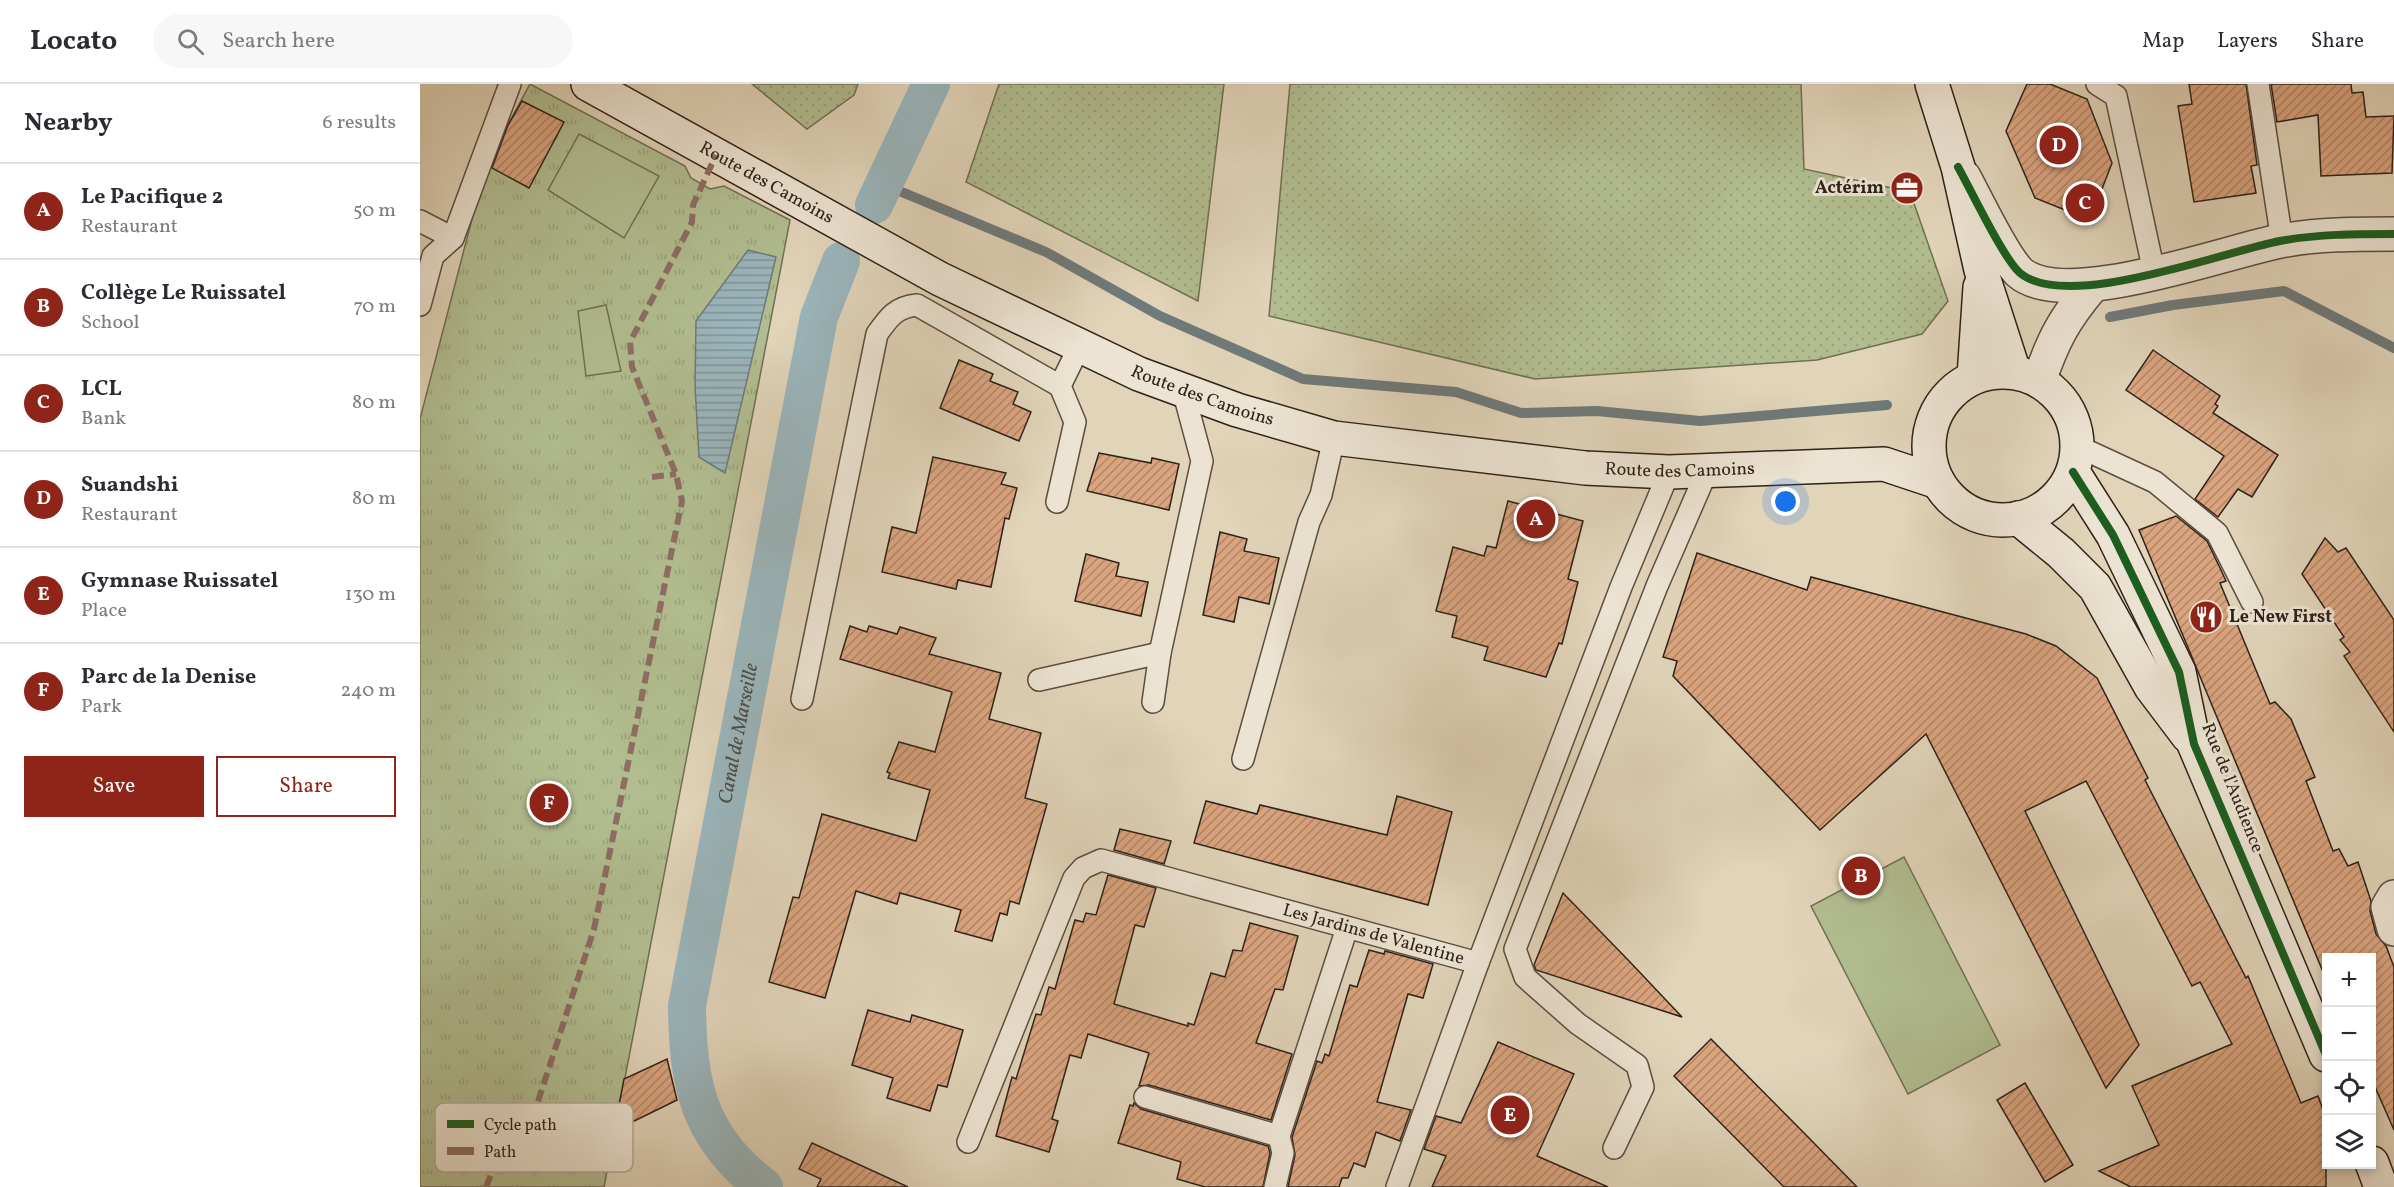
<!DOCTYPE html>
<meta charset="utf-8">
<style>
:root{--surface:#fff;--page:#f7f7f7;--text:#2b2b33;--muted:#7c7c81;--line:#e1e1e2;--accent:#8f2418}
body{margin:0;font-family:Vollkorn,serif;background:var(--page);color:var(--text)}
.controls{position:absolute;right:18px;bottom:18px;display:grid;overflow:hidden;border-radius:0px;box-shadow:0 3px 9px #0003}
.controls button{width:54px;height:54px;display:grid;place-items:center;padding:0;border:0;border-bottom:2px solid var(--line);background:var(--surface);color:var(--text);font:30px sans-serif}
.you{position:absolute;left:1366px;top:418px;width:21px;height:21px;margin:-15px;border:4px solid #fff;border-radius:50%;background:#1a73e8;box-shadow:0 0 0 9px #1a73e833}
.badge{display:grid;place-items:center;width:39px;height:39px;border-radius:50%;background:var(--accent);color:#fff;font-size:20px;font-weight:700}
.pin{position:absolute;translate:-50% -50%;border:3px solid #fff;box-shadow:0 2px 6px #0006}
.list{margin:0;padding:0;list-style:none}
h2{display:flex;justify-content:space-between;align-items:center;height:78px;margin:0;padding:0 24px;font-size:26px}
h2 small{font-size:20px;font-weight:400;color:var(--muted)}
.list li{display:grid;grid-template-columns:39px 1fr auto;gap:18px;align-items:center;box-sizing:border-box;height:96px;padding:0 24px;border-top:2px solid var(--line)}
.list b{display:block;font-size:22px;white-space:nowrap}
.list p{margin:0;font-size:20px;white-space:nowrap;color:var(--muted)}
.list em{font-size:20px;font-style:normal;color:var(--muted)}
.actions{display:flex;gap:12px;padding:18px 24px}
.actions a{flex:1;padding:14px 0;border:2px solid var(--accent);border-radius:0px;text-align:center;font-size:21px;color:var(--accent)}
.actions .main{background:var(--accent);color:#fff}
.icon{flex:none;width:33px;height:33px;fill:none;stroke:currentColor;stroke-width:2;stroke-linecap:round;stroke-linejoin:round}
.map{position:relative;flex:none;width:1974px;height:1103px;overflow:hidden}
header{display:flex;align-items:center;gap:36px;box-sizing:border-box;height:84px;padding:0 30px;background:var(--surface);border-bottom:2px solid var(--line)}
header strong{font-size:28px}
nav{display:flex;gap:33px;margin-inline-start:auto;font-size:21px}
.search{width:420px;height:54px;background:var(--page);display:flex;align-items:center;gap:15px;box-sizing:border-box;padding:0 21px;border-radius:33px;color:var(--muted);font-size:22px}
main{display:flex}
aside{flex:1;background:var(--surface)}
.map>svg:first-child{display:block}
.grass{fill:url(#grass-dots);stroke:#707054;stroke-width:1.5}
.park{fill:url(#park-tufts);stroke:#707054;stroke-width:1.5}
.pitch{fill:#b1bd90;stroke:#707054;stroke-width:1.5}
.water{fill:url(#water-rules);stroke:#6f7a7a;stroke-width:1.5}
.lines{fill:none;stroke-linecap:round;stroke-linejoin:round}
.stream{stroke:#6f7a7a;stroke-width:10}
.canal{stroke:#9ab5bb;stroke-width:38}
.building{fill:url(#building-hatch);stroke:#2e2219;stroke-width:1.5}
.lane-casing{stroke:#5b4e41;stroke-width:24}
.street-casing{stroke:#5b4e41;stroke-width:36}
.secondary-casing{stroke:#2e2219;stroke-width:36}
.lane{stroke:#ece3d2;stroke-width:21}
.street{stroke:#ece3d2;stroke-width:33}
.secondary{stroke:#ece3d2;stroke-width:33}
.quiet{stroke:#8d6e63;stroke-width:6;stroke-dasharray:12 6;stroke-linecap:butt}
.cycleway-casing{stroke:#ece3d2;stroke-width:11}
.cycleway{stroke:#1b5e20;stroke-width:8}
.labels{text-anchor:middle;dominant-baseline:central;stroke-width:6;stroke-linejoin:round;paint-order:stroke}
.street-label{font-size:18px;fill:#2e2219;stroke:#ece3d2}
.poi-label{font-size:18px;font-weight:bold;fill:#2e2219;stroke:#ece3d2;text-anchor:end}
.water-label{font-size:20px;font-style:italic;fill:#4e4e4a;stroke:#ece3d2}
.key{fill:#ece3d2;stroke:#b3a99a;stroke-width:1.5}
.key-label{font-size:16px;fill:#2e2219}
</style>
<header>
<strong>Locato</strong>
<div class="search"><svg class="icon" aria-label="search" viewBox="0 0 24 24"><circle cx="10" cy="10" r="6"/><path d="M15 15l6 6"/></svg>Search here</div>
<nav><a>Map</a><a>Layers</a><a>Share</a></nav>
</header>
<main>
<aside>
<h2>Nearby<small>6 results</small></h2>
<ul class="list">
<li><span class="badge">A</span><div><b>Le Pacifique 2</b><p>Restaurant</p></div><em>50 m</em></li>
<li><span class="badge">B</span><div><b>Collège Le Ruissatel</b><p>School</p></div><em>70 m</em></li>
<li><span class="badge">C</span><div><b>LCL</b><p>Bank</p></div><em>80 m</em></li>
<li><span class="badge">D</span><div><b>Suandshi</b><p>Restaurant</p></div><em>80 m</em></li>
<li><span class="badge">E</span><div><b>Gymnase Ruissatel</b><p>Place</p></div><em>130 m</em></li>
<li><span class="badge">F</span><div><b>Parc de la Denise</b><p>Park</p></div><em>240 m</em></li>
</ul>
<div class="actions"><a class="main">Save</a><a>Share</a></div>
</aside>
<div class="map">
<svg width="1974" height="1103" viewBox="0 0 1974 1103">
<defs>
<pattern id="grass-dots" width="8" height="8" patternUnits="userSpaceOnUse" patternTransform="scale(1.5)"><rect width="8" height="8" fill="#b1bd90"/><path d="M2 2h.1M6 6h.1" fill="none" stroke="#99a27c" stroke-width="1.8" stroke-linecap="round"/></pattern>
<pattern id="park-tufts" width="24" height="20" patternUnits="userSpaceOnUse" patternTransform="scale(1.5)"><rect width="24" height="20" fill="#b1bd90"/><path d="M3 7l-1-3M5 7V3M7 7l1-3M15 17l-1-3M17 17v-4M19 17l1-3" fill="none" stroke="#99a27c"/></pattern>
<pattern id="water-rules" width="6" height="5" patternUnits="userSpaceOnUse" patternTransform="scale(1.5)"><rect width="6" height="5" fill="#9ab5bb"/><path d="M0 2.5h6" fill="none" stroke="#7e9397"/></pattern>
<pattern id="building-hatch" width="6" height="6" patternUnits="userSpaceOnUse" patternTransform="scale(1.5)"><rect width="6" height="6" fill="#daa47f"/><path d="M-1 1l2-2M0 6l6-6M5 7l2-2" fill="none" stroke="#b18567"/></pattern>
</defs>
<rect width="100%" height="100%" fill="#e1d4b9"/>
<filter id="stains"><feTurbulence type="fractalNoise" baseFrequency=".00333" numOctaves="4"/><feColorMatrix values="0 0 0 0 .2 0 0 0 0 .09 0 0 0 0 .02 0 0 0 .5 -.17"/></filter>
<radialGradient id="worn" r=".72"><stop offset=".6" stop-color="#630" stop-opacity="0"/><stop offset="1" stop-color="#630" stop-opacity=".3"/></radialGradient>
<g class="grass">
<path d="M332,0H438L434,11L387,45Z"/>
<path d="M579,0H804L778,217L546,98Z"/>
<path d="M870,0H1381L1384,85L1490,108L1528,217L1502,250L1397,276L1115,295L849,232Z"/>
</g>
<path class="park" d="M110,0L265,82L271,94L290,105L304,102L370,136L184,1103H0V335L66,81Z"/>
<g class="pitch">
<path d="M159,50L239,92L204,154L128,106Z"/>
<path d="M186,221L201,287L166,292L158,227Z"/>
<path d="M1484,773L1580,961L1488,1010L1391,822Z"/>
</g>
<path class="water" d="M328,166L356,173L305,389L279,373L275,302L276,237Z"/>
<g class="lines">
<g class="stream">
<path d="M477,106L626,168L740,232L883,295L1036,308L1101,329L1177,327L1280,337L1467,321"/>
<path d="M1690,233L1753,221L1864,207L1974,264"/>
</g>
<g class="canal">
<path d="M454,121L511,0"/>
<path id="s1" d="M344,1103C278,1053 268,1001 267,922L399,233L421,177"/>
</g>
</g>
<g class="building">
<path d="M1607,0H1630L1667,15L1692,79L1670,136L1615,114L1586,47Z"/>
<path d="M1769,0H1826L1837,81L1831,82L1836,109L1774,118L1758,22L1772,20Z"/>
<path d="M1851,0H1931L1932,9L1943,8L1946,33L1974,32L1972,89L1901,92L1898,31L1857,38Z"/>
<path d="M102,17L144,38L109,104L72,84L88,41Z"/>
<path d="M1733,266L1800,312L1795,320L1798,322L1793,329L1858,371L1832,413L1818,405L1798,433L1775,415L1804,372L1706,306Z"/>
<path d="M539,276L573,290L570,297L598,308L593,320L611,328L599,357L520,324Z"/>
<path d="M679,369L731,379L732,374L759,380L749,426L667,407Z"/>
<path d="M513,373L586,389L581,400L597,404L589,435L585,434L571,503L538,496L536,505L462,488L472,443L496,449Z"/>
<path d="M1088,417L1163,437L1148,495L1158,498L1142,560L1139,559L1126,593L1064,576L1068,563L1032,553L1037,532L1016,527L1033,463L1064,472L1067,462L1076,464Z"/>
<path d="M1756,432L1787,457L1800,484L1806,497L1800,499L1850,620L1855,618L1871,635L1895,693L1886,697L1913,767L1919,765L1928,782L1938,778L1951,817L1950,827L1956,850L1966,862L1974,883V1046L1952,996V873H1906V895L1719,446Z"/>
<path d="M800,448L827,455L824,467L859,474L849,520L819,513L814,538L783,531Z"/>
<path d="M1905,454L1918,468L1926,464L1974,536V648L1924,572L1930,568L1920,556L1924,553L1882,490Z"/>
<path d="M1277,469L1387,506L1391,493L1606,550L1636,562L1677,594L1728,694L1725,696L1826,894L1828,892L1881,1019L1898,1012L1906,1034V1103H1711L1679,1087L1739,1061L1712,1002L1812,960L1780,898L1772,902L1666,697L1605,727L1719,961L1686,1004L1506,650L1400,746L1253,592L1257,577L1243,573Z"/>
<path d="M666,470L699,479L696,492L728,498L721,532L655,517Z"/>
<path d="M430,542L447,548L449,542L477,550L480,543L516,554L509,570L581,589L569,635L621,649L605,714L627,720L599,820L590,817L587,831L580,829L572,857L535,847L541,826L480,809L477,820L436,807L405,914L349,898L373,813L379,814L402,730L496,757L510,706L468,694L470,689L467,688L479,658L515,668L532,608L420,575Z"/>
<path d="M977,712L1032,728L1008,821L774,759L786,717L837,730L840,721L967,751Z"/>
<path d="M700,745L751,757L744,780L694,766Z"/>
<path d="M688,791L736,804L724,843L715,841L694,920L768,942V939L774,941L791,889L805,893L813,866L822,867L830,839L878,852L863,906L855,905L836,959L872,970L851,1036L729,1001L719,1002L729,969L668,950L661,974L650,971L632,1035L638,1037L629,1068L576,1052L592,993L596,995L616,930L621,931L629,903L635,905L655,836L663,838L666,829L676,831Z"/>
<path d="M1143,809L1210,878L1262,933L1116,886L1114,881Z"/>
<path d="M949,866L964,870L965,867L1013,880L1003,914L988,910L957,1018L991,1026L980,1057L956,1048L945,1083L934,1079L928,1094H922L919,1103H868L875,1071L872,1053L897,977L902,979L905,970L909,972L930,901L937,903Z"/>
<path d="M448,926L490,938L492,931L543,946L527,1003L518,1001L510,1027L467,1014L473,994L432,981Z"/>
<path d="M1291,955L1387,1052L1437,1103H1364L1254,992Z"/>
<path d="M1078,958L1154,990L1117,1072L1188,1103H1012L1026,1072L1004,1065L1016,1032L1041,1039Z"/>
<path d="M247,975L257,1016L194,1047L204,995Z"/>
<path d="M1605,999L1653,1081L1625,1098L1577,1016Z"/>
<path d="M714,1019L721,1025L848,1062L850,1069L843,1103H785L757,1095L761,1078L698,1059L710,1021L713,1022Z"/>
<path d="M392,1059L488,1103H397L401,1095L379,1085Z"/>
</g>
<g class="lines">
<defs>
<g id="lane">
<path d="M1677,0L1696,12L1734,188"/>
<path d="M1838,0L1862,157"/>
<path d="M0,137L33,154"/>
<path d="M0,221L13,172L33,154L90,0"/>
<path d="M1657,362L1735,398L1797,449L1832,518"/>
<path d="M637,418L655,338L640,302L660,261"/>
<path d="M619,596L740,569"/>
<path d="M382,615L457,250C469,233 476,223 497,221L640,302"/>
<path d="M733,618L740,569L782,377L763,306"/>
<path d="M823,675L889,438L901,411L914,354"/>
<path d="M725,1013L859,1052"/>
<path id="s2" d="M548,1058L654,794L663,784L681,776L1058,879L1201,503L1249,388"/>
<path d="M1194,1064L1223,1003L1217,981L1158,940L1105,893L1095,865L1237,502L1287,387"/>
<path d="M855,1103L863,1069L859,1052L927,844"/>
<path d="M977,1103L1058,879"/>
</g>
<g id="street">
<path d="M1544,93C1557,117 1582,171 1599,188C1643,228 1804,168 1860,157C1897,150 1937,150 1974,150"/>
<path d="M1619,297C1633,256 1644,235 1672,202"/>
<path d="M1974,813L1968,823L1974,845"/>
</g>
<g id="secondary">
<path id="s3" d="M168,0L520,195L719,290L817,326L914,354L1165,384L1249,388L1464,380L1518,398"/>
<path d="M1512,0L1538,83L1561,186L1594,288"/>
<circle cx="1583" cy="362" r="74"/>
<path d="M1554,293L1560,203"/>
<path d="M1653,388L1693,451L1759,588L1774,660L1906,971"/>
<path d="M1598,434L1641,469L1675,503L1731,603L1768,652"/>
<path d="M1952,1079L1961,1103"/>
</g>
</defs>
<use href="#lane" class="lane-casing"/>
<use href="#street" class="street-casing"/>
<use href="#secondary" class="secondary-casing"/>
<use href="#lane" class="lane"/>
<use href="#street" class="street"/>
<use href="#secondary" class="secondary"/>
<g class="quiet">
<path d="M232,393L256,390"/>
<path d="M66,1103L91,1041L112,1036L174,845L262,417L256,390L212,283L210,258L272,138L273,121L296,71"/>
</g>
<defs>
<g id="cycleway">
<path d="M1538,83C1551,106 1583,174 1600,189C1647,228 1802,168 1860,157C1897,150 1937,150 1974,150"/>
<path d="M1653,388L1693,451L1759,588L1774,660L1906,971"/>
</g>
</defs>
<use href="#cycleway" class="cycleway-casing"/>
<use href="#cycleway" class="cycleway"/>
</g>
<defs>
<symbol id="office-disc" viewBox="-11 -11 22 22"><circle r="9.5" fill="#8f2418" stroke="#ece3d2"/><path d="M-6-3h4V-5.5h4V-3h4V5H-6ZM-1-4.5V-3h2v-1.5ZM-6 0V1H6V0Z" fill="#fff"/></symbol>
<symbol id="restaurant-disc" viewBox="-11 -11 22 22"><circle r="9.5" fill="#8f2418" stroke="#ece3d2"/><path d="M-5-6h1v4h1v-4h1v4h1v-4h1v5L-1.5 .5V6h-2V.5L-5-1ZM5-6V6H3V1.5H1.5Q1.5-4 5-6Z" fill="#fff"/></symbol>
</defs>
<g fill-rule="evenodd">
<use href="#office-disc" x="1468" y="85" width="38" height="38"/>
<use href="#restaurant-disc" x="1767" y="514" width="38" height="38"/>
</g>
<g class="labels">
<g class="street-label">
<text stroke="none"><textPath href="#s3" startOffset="204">Route des Camoins</textPath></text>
<text stroke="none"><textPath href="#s3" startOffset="690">Route des Camoins</textPath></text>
<text stroke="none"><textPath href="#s3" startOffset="1176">Route des Camoins</textPath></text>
<text transform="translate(1812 704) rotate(68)">Rue de l'Audience</text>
<text stroke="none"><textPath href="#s2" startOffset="600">Les Jardins de Valentine</textPath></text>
</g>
<g class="poi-label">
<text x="1464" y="104">Actérim</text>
<text x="1809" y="533" text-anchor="start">Le New First</text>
</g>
<g class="water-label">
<text stroke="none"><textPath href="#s1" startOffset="483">Canal de Marseille</textPath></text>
</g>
</g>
<rect x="15" y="1019" width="198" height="69" rx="9" class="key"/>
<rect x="27" y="1036" width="27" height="8" fill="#1b5e20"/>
<rect x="27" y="1063" width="27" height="8" fill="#8d6e63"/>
<g class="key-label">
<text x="64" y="1046">Cycle path</text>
<text x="64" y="1073">Path</text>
</g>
<rect width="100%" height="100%" filter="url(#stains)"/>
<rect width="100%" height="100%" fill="url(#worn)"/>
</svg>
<div class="controls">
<button>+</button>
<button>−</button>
<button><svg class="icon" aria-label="locate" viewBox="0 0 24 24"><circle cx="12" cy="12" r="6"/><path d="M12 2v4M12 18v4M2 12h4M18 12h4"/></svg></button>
<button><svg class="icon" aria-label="layers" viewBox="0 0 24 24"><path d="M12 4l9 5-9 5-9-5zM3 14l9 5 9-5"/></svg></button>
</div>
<div class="you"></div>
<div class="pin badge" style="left:1116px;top:435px">A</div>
<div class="pin badge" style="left:1441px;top:792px">B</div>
<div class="pin badge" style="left:1665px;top:119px">C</div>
<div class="pin badge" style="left:1639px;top:61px">D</div>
<div class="pin badge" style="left:1090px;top:1031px">E</div>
<div class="pin badge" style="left:129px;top:719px">F</div>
</div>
</main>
